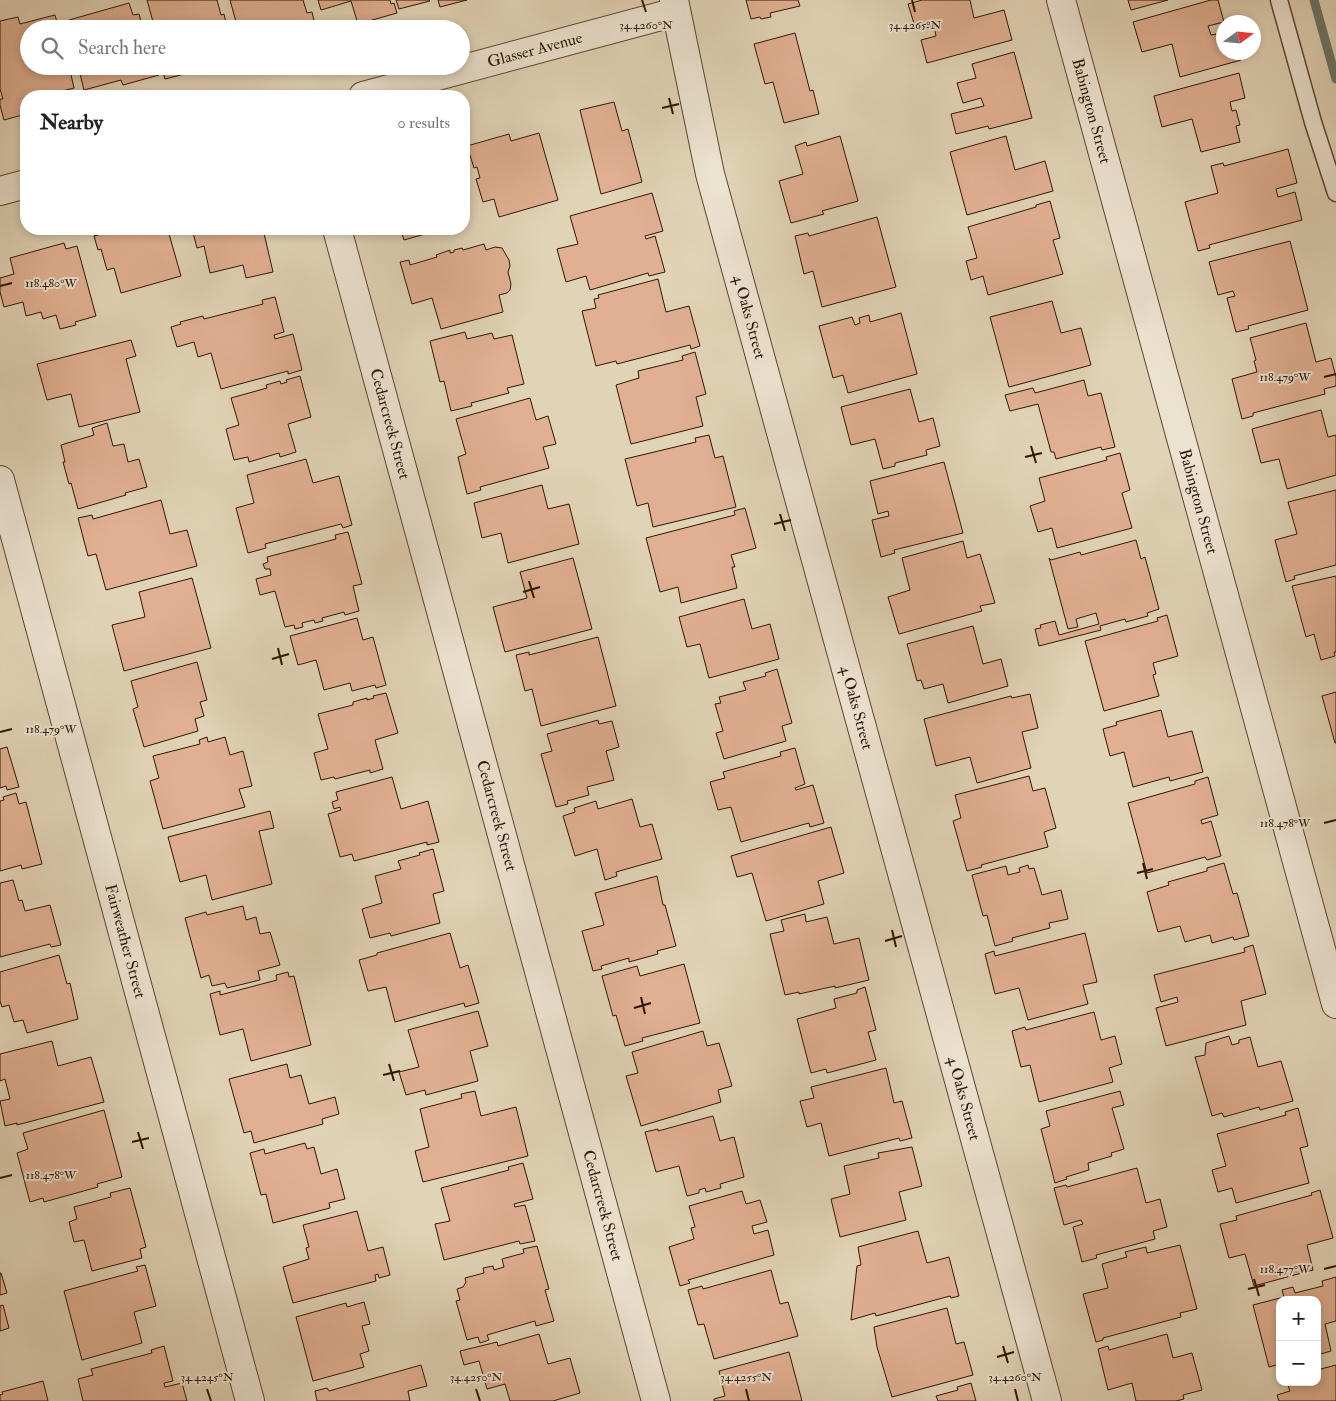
<!DOCTYPE html>
<meta charset="utf-8">
<style>
:root{--surface:#fff;--page:#f6f6f6;--text:#222;--muted:#767676;--line:#e0e0e0}
body{margin:0;font-family:"IM FELL Double Pica",serif;background:var(--page);color:var(--text)}
.controls{position:absolute;right:15px;bottom:15px;display:grid;overflow:hidden;border-radius:10px;box-shadow:0 2px 8px #0003}
.controls button{width:45px;height:45px;display:grid;place-items:center;padding:0;border:0;border-bottom:1px solid var(--line);background:var(--surface);color:var(--text);font:25px sans-serif}
.compass{position:absolute;left:1216px;top:15px;width:45px;height:45px;border-radius:50%;background:var(--surface);box-shadow:0 2px 8px #0003;rotate:75deg}
.list{margin:0;padding:0;list-style:none}
h2{display:flex;justify-content:space-between;align-items:center;height:65px;margin:0;padding:0 20px;font-size:21px}
h2 small{font-size:16px;font-weight:400;color:var(--muted)}
.icon{flex:none;width:28px;height:28px;fill:none;stroke:currentColor;stroke-width:2;stroke-linecap:round;stroke-linejoin:round}
.map{position:relative;flex:none;width:1336px;height:1401px;overflow:hidden}
.search{position:absolute;background:var(--surface);box-shadow:0 2px 8px #0003;left:20px;top:20px;width:450px;height:55px;display:flex;align-items:center;gap:12px;box-sizing:border-box;padding:0 18px;border-radius:28px;color:var(--muted);font-size:19px}
.panel{position:absolute;background:var(--surface);box-shadow:0 2px 8px #0003;left:20px;top:90px;width:450px;height:145px;border-radius:20px}
.map>svg:first-child{display:block}
.lines{fill:none;stroke-linecap:round;stroke-linejoin:round}
.stream{stroke:#6b776b;stroke-width:9}
.building{fill:#e1b093;stroke:#2d1700}
.lane-casing{stroke:#5a462e;stroke-width:19}
.street-casing{stroke:#5a462e;stroke-width:30}
.lane{stroke:#ece2d0;stroke-width:16}
.street{stroke:#ece2d0;stroke-width:28}
.ticks{fill:none;stroke:#2d1700;stroke-width:2}
.labels{text-anchor:middle;dominant-baseline:central;stroke-width:4;stroke-linejoin:round;paint-order:stroke}
.street-label{font-size:16px;fill:#2d1700;stroke:#ece2d0}
.ticks-label{font-size:12px;text-anchor:middle;fill:#2d1700;stroke:#ece2d0;stroke-width:4;stroke-linejoin:round;paint-order:stroke}
</style>
<div class="map">
<svg width="1336" height="1401" viewBox="0 0 1336 1401">
<rect width="100%" height="100%" fill="#e1d3b6"/>
<filter id="stains"><feTurbulence type="fractalNoise" baseFrequency=".004" numOctaves="4"/><feColorMatrix values="0 0 0 0 .2 0 0 0 0 .09 0 0 0 0 .02 0 0 0 .5 -.17"/></filter>
<radialGradient id="worn" r=".72"><stop offset=".6" stop-color="#630" stop-opacity="0"/><stop offset="1" stop-color="#630" stop-opacity=".3"/></radialGradient>
<g class="lines">
<path class="stream" d="M1314,0L1336,79"/>
</g>
<g class="building">
<path d="M147,0H217L221,15L224,14L227,28L155,29Z"/>
<path d="M230,0H303L307,13L312,12L316,29H238Z"/>
<path d="M318,0H390L391,4L394,3L397,13L358,24L351,1L321,10Z"/>
<path d="M396,0H429L430,1L399,9Z"/>
<path d="M438,0H467L440,7Z"/>
<path d="M746,0H798L800,6L770,13L771,17L761,19L760,17L751,19Z"/>
<path d="M922,0H970L974,18L1004,10L1012,40L927,63L921,40L936,36L934,26L916,30L908,4Z"/>
<path d="M1128,0H1168L1131,10Z"/>
<path d="M1211,0H1218L1224,22L1208,26L1211,35L1216,34L1219,48L1224,47V52H1239L1241,60L1180,77L1172,44L1142,52L1133,22Z"/>
<path d="M129,3L133,15L139,14L143,29H72L69,20Z"/>
<path d="M55,15L59,29H29V66H69L74,88L51,94V96H26V114L4,120L0,105V99H3L0,89V21L18,17L20,24Z"/>
<path d="M795,33L810,91L813,90L819,114L784,123L773,82L765,84L754,44Z"/>
<path d="M1014,52L1032,118L989,129L988,126L956,134L951,114L984,106L981,98L963,103L957,83L976,78L972,64Z"/>
<path d="M78,66H156L159,75L123,85L121,80L84,90Z"/>
<path d="M161,66H208V68L165,79Z"/>
<path d="M1239,73L1245,98L1230,102L1232,111L1236,110L1240,125L1236,126L1240,142L1201,152L1192,119L1162,127L1154,96Z"/>
<path d="M614,102L622,131L628,129L642,182L601,194L580,110Z"/>
<path d="M539,133L558,200L499,217L494,199L483,202L476,179L480,178L477,167L474,168L467,146L509,134L511,141Z"/>
<path d="M840,136L858,201L822,211L824,214L791,223L779,181L803,174L795,146L806,142L807,146Z"/>
<path d="M1006,136L1015,170L1045,161L1053,191L967,215L950,152Z"/>
<path d="M1288,149L1297,183L1276,189L1278,197L1295,192L1302,220L1209,245L1210,248L1198,251L1185,202L1218,193L1211,166L1223,163L1224,166Z"/>
<path d="M652,193L663,231L645,236L646,239L655,236L665,272L649,276L648,273L590,290L586,276L566,282L557,249L578,244L570,216Z"/>
<path d="M1050,201L1060,238L1053,240L1063,274L988,295L983,276L971,280L966,261L977,258L968,227L1036,207V205Z"/>
<path d="M877,217L896,287L822,307L813,271L804,274L795,236L808,233L809,236Z"/>
<path d="M121,229H172L173,233L169,234L181,276L121,293L114,268L107,270L101,249L98,250L94,236Z"/>
<path d="M192,229H263L273,272L246,278L243,265L210,273L204,246L197,248Z"/>
<path d="M395,229H439V230L404,240L401,231L396,233Z"/>
<path d="M1290,241L1308,310L1248,326L1249,329L1236,332L1227,298L1235,296L1233,291L1218,295L1209,262Z"/>
<path d="M64,243L66,249L77,246L96,316L75,322L76,325L60,329L56,315L43,319L41,312L26,316L23,302L4,307L0,292V278L14,274L10,258Z"/>
<path d="M484,244L486,250L495,247L502,248L509,260L510,266L508,272L511,284L510,290L507,293L499,295L503,312L441,329L432,298L412,304L400,262L409,260L410,265L437,257L436,255L450,250V253L454,252V250L462,248L463,250Z"/>
<path d="M658,279L666,312L689,306L700,346L691,349L690,345L617,364L616,361L596,366L582,311L596,308L594,299L599,298L598,295Z"/>
<path d="M275,297L284,332L274,335L275,339L293,334L302,370L288,374V371L221,389L211,353L198,357L194,342L177,347L171,327L181,324L180,322L203,316L204,319L263,304L262,300Z"/>
<path d="M1052,301L1061,333L1081,328L1091,365L1009,387L990,317Z"/>
<path d="M901,313L917,374L848,393L843,375L833,378L819,326L852,317L855,325L860,323L859,318L869,315L870,322Z"/>
<path d="M1306,323L1316,362L1331,358L1336,377V386L1324,389L1325,394L1253,413V416L1242,419L1232,379L1257,372L1254,361L1256,360L1250,338Z"/>
<path d="M465,332L467,339L492,333L494,339L512,335L524,384L507,388L509,393L471,403L472,406L451,411L444,381L440,382L430,341Z"/>
<path d="M131,340L136,356L126,359L140,412L79,427L71,394L47,400L37,364Z"/>
<path d="M695,352L706,394L696,397L703,426L631,444L616,385L639,378L638,371L683,360L682,356Z"/>
<path d="M300,376L311,417L288,424L296,452L280,457L279,453L249,462L248,457L234,460L226,429L239,425L231,398L267,388L266,385L280,381L281,384L287,382L286,380Z"/>
<path d="M1084,380L1088,396L1101,393L1115,447L1102,450L1101,447L1056,459L1054,452H1051L1038,404L1010,411L1005,395L1033,388L1035,393Z"/>
<path d="M910,389L919,422L933,418L940,446L926,450L927,455L895,463V466L883,469L875,439L851,445L841,407Z"/>
<path d="M530,398L536,420L548,416L556,444L543,447L549,468L480,487L481,490L467,494L458,457L466,454L456,419Z"/>
<path d="M1321,410L1328,437L1336,435V475L1287,489L1279,459L1261,463L1252,429Z"/>
<path d="M107,423L113,446L124,444L128,462L139,459L147,487L125,493L126,495L78,509L71,483L69,484L63,462H65L61,445L94,435L92,428Z"/>
<path d="M709,435L715,458L723,456L736,507L653,527L648,503L637,506L625,459L696,442L695,438Z"/>
<path d="M1120,453L1130,490L1122,493L1132,528L1057,548L1052,528L1038,532L1030,506L1045,501L1039,478L1107,460L1106,457Z"/>
<path d="M306,459L313,483L339,476L352,525L343,528L341,524L265,544L266,548L248,553L236,508L254,503L247,475Z"/>
<path d="M944,462L963,533L894,550L895,553L881,557L872,520L889,516L888,511L878,514L870,481Z"/>
<path d="M542,485L548,509L569,504L579,544L508,563L501,533L482,538L474,503Z"/>
<path d="M1336,490V565L1294,576L1295,579L1286,582L1275,540L1297,534L1288,502Z"/>
<path d="M161,500L170,534L187,530L197,566L106,590L96,554L88,556L78,518L92,515L93,519Z"/>
<path d="M745,508L756,548L731,555L735,567H732L737,588L681,603L678,587L660,592L646,538L735,515L734,511Z"/>
<path d="M348,532L362,584L353,586L359,611L345,615L344,612L322,618L323,621L315,623L314,620L302,623L303,627L295,629L294,625L285,627L275,591L260,595L256,579L271,575L270,569H265L263,564L268,562L267,557L336,539L335,535Z"/>
<path d="M1136,540L1141,559L1145,557L1159,609L1147,613L1148,616L1126,622L1125,619L1100,626L1101,630L1039,646L1035,629L1041,628L1040,625L1055,621L1059,635L1099,624L1096,613L1076,619L1078,627L1068,629L1049,558L1051,560L1080,552L1081,555Z"/>
<path d="M963,541L967,558L980,554L995,603L980,606L982,611L899,634L888,597L910,590L902,558Z"/>
<path d="M573,558L592,629L505,652L493,607L527,598L520,572Z"/>
<path d="M1336,576V652H1334L1335,656L1321,660L1314,634L1306,637L1292,586Z"/>
<path d="M192,578L211,648L124,671L112,625L145,617L139,592Z"/>
<path d="M744,599L752,629L770,624L779,659L709,678L700,644L687,647L679,617Z"/>
<path d="M1167,615L1178,656L1153,663L1156,674L1153,675L1159,696L1104,711L1085,641L1158,621L1157,618Z"/>
<path d="M357,618L363,640L373,637L386,685L376,688L375,685L352,691L350,683L324,690L316,660L298,665L290,636Z"/>
<path d="M973,626L983,664L1001,659L1008,686L948,703L943,684L924,689L921,680L917,681L907,644Z"/>
<path d="M598,637L616,706L541,726L532,689L525,691L516,655L529,652V655Z"/>
<path d="M197,662L207,700L200,702L204,716L195,719L198,731L144,747L133,709L138,707L131,681Z"/>
<path d="M777,669L792,723L782,726L786,741L724,759L716,733L723,731L715,704L721,703L719,697L746,690L743,682L766,676L765,673Z"/>
<path d="M1336,692V743H1335L1322,696Z"/>
<path d="M386,693L398,733L375,740L383,769L370,773V770L335,779L334,777L321,780L314,753L328,749L318,714L353,705V702L367,698V700L374,698L373,696Z"/>
<path d="M1030,694L1038,728L1022,732L1031,768L977,783L970,757L936,766L924,719L1011,696L1012,698Z"/>
<path d="M1161,710L1168,737L1192,731L1203,772L1170,781L1169,777L1133,787L1124,752L1110,756L1103,729L1117,725L1116,722Z"/>
<path d="M598,720L599,724L612,721L619,747L606,751L614,780L587,787L589,795L567,801L568,804L556,807L541,754L552,751L547,734Z"/>
<path d="M207,737L208,742L225,737L230,755L243,751L252,786L239,789L245,807L163,829L150,781L159,778L153,756L200,744L199,740Z"/>
<path d="M7,747L19,787L7,790L6,786L0,788V749Z"/>
<path d="M795,748L805,784L795,788L796,790L813,785L824,823L810,827L809,823L741,842L731,807L718,810L710,782L725,778L723,772L781,756L780,752Z"/>
<path d="M1029,776L1033,791L1045,788L1056,828L1044,832L1048,847L981,865L982,867L967,871L953,821L961,818L955,795Z"/>
<path d="M392,777L401,809L428,801L439,842L427,845V842L354,861L352,854L340,857L328,814L341,810L340,807L334,809L332,802L338,800L336,792Z"/>
<path d="M1208,777L1218,815L1201,820L1202,824L1211,821L1221,856L1207,860L1205,857L1147,873L1128,803L1195,784V781Z"/>
<path d="M16,793L19,804L26,802L42,864L22,869L21,865L0,871V801L4,800L3,797Z"/>
<path d="M632,799L640,827L652,824L662,859L616,872L617,876L605,880L597,849L575,856L563,816L575,812L574,808L596,801L598,809Z"/>
<path d="M270,811L274,828L259,831L272,884L212,900L206,875L180,882L168,837Z"/>
<path d="M831,827L844,873L818,881L824,904L766,921L752,873L737,877L731,856Z"/>
<path d="M433,849L444,891L433,894L440,923L391,936L390,933L370,938L362,909L382,903L375,876L401,869L398,861L420,855L419,853Z"/>
<path d="M1224,863L1233,894L1237,893L1249,936L1234,940L1233,937L1212,943L1210,935L1185,942L1180,926L1158,932L1147,892L1169,885L1168,882L1207,871V868Z"/>
<path d="M1028,865L1029,869L1034,868L1042,895L1061,890L1068,919L1049,923L1050,928L1012,938L1013,941L995,946L987,915L983,916L972,875L1006,866L1008,875L1020,872L1019,868Z"/>
<path d="M657,876L663,905H665L676,946L657,951L658,954L629,962V958L601,966L602,969L593,971L582,931L604,925L595,893Z"/>
<path d="M13,880L19,901L22,900L25,911L50,905L61,945L51,947L50,944L0,957V883Z"/>
<path d="M243,906L246,920L256,917L260,934L270,932L280,965L258,971L260,980L227,988L225,983L212,986L209,975L201,978L185,918L206,912L207,915Z"/>
<path d="M805,914L806,922L827,917L834,944L859,938L869,980L835,988V986L799,994V992L785,995L770,934L784,931L781,920Z"/>
<path d="M450,933L460,968L468,965L479,1003L465,1007L464,1003L395,1022L386,987L368,991L359,960L377,955V953Z"/>
<path d="M1085,933L1097,982L1083,985L1088,1004L1028,1020L1019,988L995,994L985,954L994,951L995,956Z"/>
<path d="M1253,945L1266,994L1241,1001L1246,1025L1166,1046L1156,1008L1178,1002L1177,997L1161,1002L1154,975L1245,952L1244,948Z"/>
<path d="M59,955L67,984L70,983L78,1019L27,1033L23,1020L14,1022L9,1005L2,1007L0,1001V972Z"/>
<path d="M684,964L700,1023L642,1038L643,1041L625,1046L616,1015L613,1016L602,976L637,966L640,976Z"/>
<path d="M288,972L289,977L294,976L311,1045L251,1061L243,1029L220,1035L210,994L220,991V995L277,980L276,975Z"/>
<path d="M865,987L876,1030L868,1032L876,1060L827,1073L826,1069L811,1073L797,1019L836,1008L834,999L857,993V990Z"/>
<path d="M478,1011L488,1046L470,1051L478,1081L426,1095L425,1090L406,1095L399,1072L419,1067L408,1030Z"/>
<path d="M1094,1012L1101,1040L1115,1036L1122,1064L1109,1068L1113,1082L1039,1102L1030,1065L1021,1067L1012,1031L1025,1027L1026,1030Z"/>
<path d="M703,1031L707,1046L719,1043L732,1086L718,1090L721,1102L641,1126L626,1076L638,1073L632,1052Z"/>
<path d="M1229,1036L1232,1045L1239,1043V1040L1250,1037L1258,1067L1281,1061L1293,1101L1260,1110L1259,1107L1224,1117L1222,1113L1212,1116L1195,1057L1205,1055L1206,1043Z"/>
<path d="M52,1041L58,1066L91,1057L104,1102L17,1125V1123L5,1126L0,1101L10,1099L5,1079L0,1081V1054Z"/>
<path d="M287,1064L290,1078L301,1075L309,1104L335,1097L339,1114L322,1119L323,1124L254,1143L251,1131L244,1133L229,1079Z"/>
<path d="M886,1068L894,1103L902,1101L912,1138L900,1141L899,1138L829,1156L821,1123L807,1127L800,1101L814,1098L811,1087Z"/>
<path d="M475,1091L481,1116L516,1107L528,1156L423,1182L415,1151L429,1147L420,1109L462,1098L461,1094Z"/>
<path d="M1120,1091L1124,1105L1112,1108L1124,1149L1111,1153L1112,1156L1088,1163L1089,1170L1066,1177L1067,1179L1055,1183L1041,1129L1050,1126L1046,1111Z"/>
<path d="M1298,1108L1308,1146L1300,1148L1309,1183L1236,1203L1232,1188L1218,1192L1212,1170L1226,1166L1217,1134L1286,1115L1285,1112Z"/>
<path d="M104,1110L122,1177L97,1184L98,1187L44,1202L43,1198L30,1202L17,1153L28,1149L23,1133Z"/>
<path d="M713,1116L720,1141L734,1137L744,1177L720,1184L721,1188L706,1192L705,1188L699,1190V1193L687,1196L679,1166L656,1172L645,1132L658,1129V1131Z"/>
<path d="M305,1143L307,1149L314,1147L321,1174L337,1169L345,1199L329,1203L330,1208L273,1223L266,1194L261,1195L250,1153L264,1149L265,1154Z"/>
<path d="M912,1147L922,1186L899,1192L906,1220L840,1237L831,1199L850,1194L844,1166L879,1158L878,1153Z"/>
<path d="M523,1163L533,1199L514,1204L515,1207L525,1205L535,1241L520,1244L519,1241L444,1260L435,1224L450,1221L441,1188L509,1170L508,1167Z"/>
<path d="M1137,1168L1146,1203L1160,1199L1167,1227L1153,1231L1155,1239L1096,1255L1097,1258L1082,1262L1073,1227L1083,1224L1081,1220L1064,1225L1054,1188L1066,1185L1067,1187Z"/>
<path d="M130,1188L146,1247L140,1249L142,1258L92,1271L84,1240L74,1242L69,1222L77,1219L74,1207L111,1197L110,1193Z"/>
<path d="M1320,1190L1333,1238L1307,1245L1313,1270L1254,1286L1245,1254L1229,1258L1220,1224L1237,1220L1236,1216L1312,1195L1311,1193Z"/>
<path d="M742,1191L746,1204L760,1200L767,1222L752,1226L754,1234L768,1230L774,1255L688,1280L690,1283L680,1286L669,1247L694,1239L691,1228L695,1227L689,1206Z"/>
<path d="M357,1211L368,1251L383,1247L390,1275L379,1278L378,1274L375,1275L376,1281L293,1303L283,1267L309,1259L306,1248L309,1247L303,1225Z"/>
<path d="M918,1231L927,1263L949,1257L959,1296L951,1298L950,1296L876,1316L875,1313L851,1320L857,1266L861,1265L858,1247Z"/>
<path d="M1180,1245L1197,1309L1180,1313L1181,1317L1103,1338V1340L1096,1342L1083,1294L1108,1288L1102,1264L1127,1257L1125,1252L1146,1247L1147,1253Z"/>
<path d="M537,1246L549,1289L545,1290L554,1321L536,1326L535,1321L487,1335L489,1340L480,1343L478,1337L467,1340L456,1301L460,1300L457,1289L463,1287L466,1282L465,1278L484,1273L483,1268L493,1266L494,1270L504,1267L502,1259L524,1253L523,1249Z"/>
<path d="M145,1265L156,1306L134,1312L142,1343L82,1360L64,1291L138,1271L136,1267Z"/>
<path d="M771,1270L780,1304L788,1302L798,1336L714,1359L704,1324L698,1325L688,1290L702,1286L703,1289Z"/>
<path d="M0,1273H1L7,1293L0,1295Z"/>
<path d="M1336,1277V1321L1325,1324L1331,1351L1317,1355V1300H1280V1364L1269,1367L1253,1305L1284,1297L1282,1290L1293,1287L1295,1293L1323,1286L1322,1281Z"/>
<path d="M364,1302L370,1324L362,1326L369,1351L360,1354L364,1367L313,1381L296,1317L346,1303L347,1307Z"/>
<path d="M3,1305L9,1328L0,1331V1306Z"/>
<path d="M947,1308L956,1344L964,1342L973,1375L892,1397L877,1347L874,1327Z"/>
<path d="M539,1334L548,1364L570,1358L580,1393L553,1401H510L505,1384L487,1389L479,1361L464,1365L460,1351L497,1342L498,1346Z"/>
<path d="M1167,1334L1173,1358L1192,1353L1202,1390L1183,1395L1184,1399L1176,1401H1136L1132,1383L1108,1390L1098,1349L1108,1346L1109,1350Z"/>
<path d="M164,1346L173,1381L164,1383L165,1387L182,1383L187,1401H83L78,1379L93,1375L91,1369L152,1353L151,1350Z"/>
<path d="M789,1352L802,1401H714V1399L725,1396L719,1371Z"/>
<path d="M421,1365L427,1386L408,1391L410,1401H317L315,1391L327,1388L329,1391Z"/>
<path d="M1336,1365V1401H1279L1277,1395L1290,1391L1287,1382H1317V1370Z"/>
<path d="M43,1381L48,1401H0V1395L3,1394L2,1392Z"/>
<path d="M971,1383L976,1401H938L936,1396L958,1390L957,1387Z"/>
</g>
<g class="lines">
<defs>
<path id="lane" d="M1279,0L1313,122L1336,193"/>
<g id="street">
<path id="s1" d="M674,0L710,174L1047,1401"/>
<path id="s2" d="M1061,0L1336,1004"/>
<path id="s3" d="M363,96L676,12"/>
<path d="M0,191L26,184"/>
<path id="s4" d="M337,229L656,1401"/>
<path id="s5" d="M0,480L250,1401"/>
</g>
</defs>
<use href="#lane" class="lane-casing"/>
<use href="#street" class="street-casing"/>
<use href="#lane" class="lane"/>
<use href="#street" class="street"/>
</g>
<path class="ticks" d="M642,0L646,12M912,0L915,12M669,98L673,114M662,108L679,104M0,286L12,283M1324,377L1336,374M1031,446L1036,463M1025,457L1042,453M780,514L785,531M774,524L791,520M529,581L534,598M523,592L540,587M278,648L282,665M272,659L289,654M0,732L12,729M1324,823L1336,820M1143,863L1147,879M1137,873L1153,869M892,930L896,947M885,941L902,936M641,997L645,1014M634,1008L651,1003M389,1064L394,1081M383,1075L400,1071M138,1132L143,1149M132,1142L149,1138M0,1178L12,1175M1324,1269L1336,1266M1254,1279L1259,1296M1248,1289L1265,1285M1003,1346L1008,1363M997,1357L1014,1352M207,1389L211,1401M476,1389L480,1401M746,1389L749,1401M1015,1389L1018,1401"/>
<g class="labels">
<g class="street-label">
<text stroke="none"><textPath href="#s3" startOffset="178">Glasser Avenue</textPath></text>
<text stroke="none"><textPath href="#s2" startOffset="115">Babington Street</textPath></text>
<text stroke="none"><textPath href="#s1" startOffset="326">4 Oaks Street</textPath></text>
<text stroke="none"><textPath href="#s4" startOffset="202">Cedarcreek Street</textPath></text>
<text stroke="none"><textPath href="#s2" startOffset="520">Babington Street</textPath></text>
<text stroke="none"><textPath href="#s1" startOffset="731">4 Oaks Street</textPath></text>
<text stroke="none"><textPath href="#s4" startOffset="608">Cedarcreek Street</textPath></text>
<text stroke="none"><textPath href="#s5" startOffset="478">Fairweather Street</textPath></text>
<text stroke="none"><textPath href="#s1" startOffset="1136">4 Oaks Street</textPath></text>
<text stroke="none"><textPath href="#s4" startOffset="1012">Cedarcreek Street</textPath></text>
</g>
</g>
<g class="ticks-label">
<text x="646" y="29">34.4260°N</text>
<text x="915" y="29">34.4265°N</text>
<text x="51" y="287">118.480°W</text>
<text x="1285" y="381">118.479°W</text>
<text x="51" y="733">118.479°W</text>
<text x="1285" y="827">118.478°W</text>
<text x="51" y="1179">118.478°W</text>
<text x="1285" y="1273">118.477°W</text>
<text x="207" y="1381">34.4245°N</text>
<text x="476" y="1381">34.4250°N</text>
<text x="746" y="1381">34.4255°N</text>
<text x="1015" y="1381">34.4260°N</text>
</g>
<rect width="100%" height="100%" filter="url(#stains)"/>
<rect width="100%" height="100%" fill="url(#worn)"/>
</svg>
<div class="controls">
<button>+</button>
<button>−</button>
</div>
<svg class="compass" viewBox="-18 -18 36 36"><path d="M0-13l5 13h-10z" fill="#e53935"/><path d="M0 13l5-13h-10z" fill="#767676"/></svg>
<div class="search"><svg class="icon" aria-label="search" viewBox="0 0 24 24"><circle cx="10" cy="10" r="6"/><path d="M15 15l6 6"/></svg>Search here</div>
<section class="panel">
<h2>Nearby<small>0 results</small></h2>
<ul class="list">
</ul>
</section>
</div>
